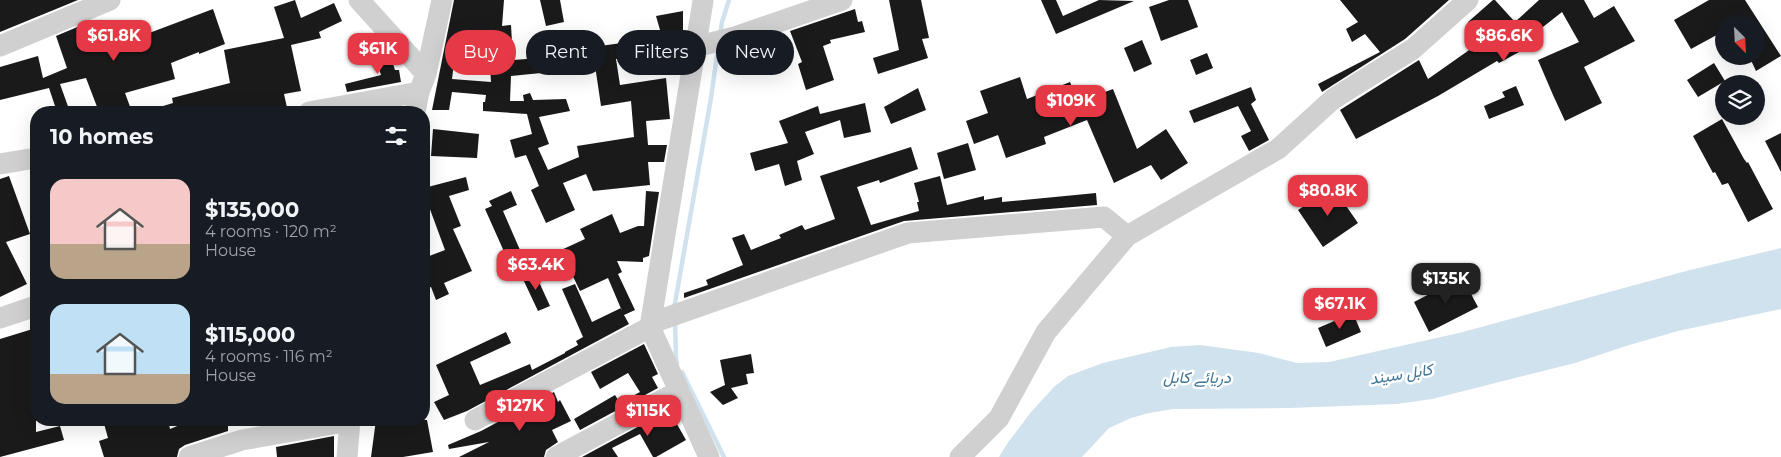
<!DOCTYPE html>
<meta charset="utf-8">
<style>
body{margin:0;font-family:Montserrat,Vazirmatn,sans-serif;background:#20242c;color:#f1f3f6;height:100vh;display:flex;flex-direction:column;font-size:19px;white-space:nowrap}
*{box-sizing:border-box;margin:0}
p{font-size:16px;color:#9ea1a6}
.icon{flex:none;width:28px;height:28px;fill:none;stroke:currentColor;stroke-width:2;stroke-linecap:round;stroke-linejoin:round}
.map{position:relative;flex:1;overflow:hidden}
.side{position:absolute;left:30px;top:106px;width:400px;height:320px;display:flex;flex-direction:column;background:#171b24;border-radius:20px;box-shadow:0 5px 20px #0002}
.side>*{flex:none}
.hud{position:absolute;left:445px;top:30px;width:475px;height:45px;display:flex;gap:10px}
.needle{width:32px;rotate:156deg}
.fabs{position:absolute;left:1715px;top:15px;display:grid;gap:10px}
.fabs a{display:grid;place-items:center;width:50px;height:50px;border-radius:50%;background:#171b24;box-shadow:0 5px 20px #0002;font-size:25px}
.price{position:absolute;translate:-50% -42px;padding:0 11px;border-radius:10px;background:#e63946;color:#fff;font-size:16px;line-height:32px;filter:drop-shadow(0 1px 2px #0008)}
.price::after{content:'';position:absolute;left:50%;top:30px;width:15px;height:11px;margin-left:-8px;background:inherit;clip-path:polygon(0 0,100% 0,50% 100%)}
.price.active{background:#222;color:#fff}
ul{padding:0;list-style:none}
li{display:flex;align-items:center;gap:15px;height:125px;padding:0 20px}
li span{display:grid;place-items:center;flex:none;width:140px;height:100px;border-radius:15px;color:#555}
li>.icon{margin-inline-start:auto}
span .icon{width:60px;height:60px;fill:#fffc;stroke-width:1}
li b{font-size:21px}
h2{display:flex;justify-content:space-between;align-items:center;height:60px;padding:0 20px;font-size:21px}
.tag{padding:0 18px;border-radius:22px;background:#171b24;box-shadow:0 5px 20px #0002;font-size:18px;line-height:45px}
.tag.active{background:#e63946;color:#fff}
.map>svg:first-child{display:block}
</style>
<div class="map">
<svg width="1781" height="457" viewBox="0 0 1781 457">
<rect width="100%" height="100%" fill="#fff"/>
<!-- water -->
<path fill="#cfe2ee" d="M1781,248V309L1678,331L1626,346L1575,363L1432,399L1397,404L1289,408L1173,409L1149,413L1131,418L1109,428L1082,457H999L1007,444L1031,412L1055,386L1068,376L1103,363L1171,347L1200,345L1259,353L1297,363L1329,362L1459,333L1690,270Z"/>
<g fill="none" stroke-linecap="round" stroke-linejoin="round">
<!-- stream -->
<path stroke="#cfe2ee" stroke-width="4.5" d="M720,35L722,22L729,0
M674,309L711,98L718,48
M675,321L676,360L677,363
M682,372L724,457"/>
</g>
<!-- building -->
<path fill="#1a1a1a" fill-rule="evenodd" d="M0,0H78L0,32Z
M295,0L301,18L334,3L342,21L319,32L321,38L291,45L301,91L284,94L288,112H150V110L173,103L172,98L230,83L224,50L284,38L274,7Z
M454,0H504L502,26L511,25L513,60L540,58L541,73L511,76L510,101H524L523,95L530,93L533,100L566,99L570,111L539,117L549,144L538,148L548,170L579,157L577,146L634,137L631,101L601,106L593,52L601,50L600,46L622,43L625,58L616,59L620,85L666,78L670,119L646,121L648,145H667L664,162H648L650,185L593,191L586,174L563,183L575,210L546,223L531,190L539,186L526,155L515,158L510,140L532,134L527,114L483,111V102H485L486,95L452,92L449,110H432ZM456,47L489,52L491,82L452,79Z
M540,0H560L564,22L546,26Z
M889,0H921L929,38L922,39L928,58L878,74L873,58L899,50Z
M1041,0H1056L1063,16L1099,0L1134,1L1056,34Z
M1169,0H1188L1198,27L1161,41L1149,7Z
M1340,0H1449L1405,39L1322,92L1318,84L1380,52L1365,34L1352,42L1346,29L1358,22Z
M1493,0H1495L1515,22L1539,0H1584L1594,18L1614,6L1635,41L1584,67L1602,103L1565,121L1553,95L1538,60L1579,42L1562,12L1529,38L1534,44L1499,63L1497,61L1438,96L1356,139L1340,110L1419,60L1428,79L1482,41L1468,22Z
M1709,0H1745L1781,56L1756,71L1749,56H1756V24H1724V31L1691,49L1674,20Z
M213,9L225,44L199,54V52L171,63L175,79L125,93L132,112H99L86,78L60,84L70,112H57L49,88L0,100V67L38,56L43,78L67,68L56,36L94,20L100,35L102,34L105,41L126,34L128,41Z
M855,9L858,22L862,21L865,32L830,40L831,43L823,46L834,80L806,90L798,64L802,62L790,31Z
M683,11V46L666,51L656,16Z
M1142,40L1152,64L1134,72L1124,48Z
M389,51L395,70H399L401,82L347,92L345,84L381,75L375,56Z
M1207,53L1213,68L1196,75L1190,60Z
M1714,63L1725,81L1698,97L1687,80Z
M1020,77L1027,99L1070,82L1078,102L1113,89L1137,149L1166,129L1188,163L1161,180L1151,165L1114,183L1087,120L1044,137L1046,144L1006,158L998,135L974,144L966,121L988,113L980,91Z
M1516,86L1524,105L1489,119L1484,106L1505,97L1502,92Z
M1251,87L1256,100L1251,104L1269,140L1249,151L1241,136L1251,131L1238,106L1194,123L1189,111Z
M918,88L926,110L891,124L884,107Z
M865,103L871,132L844,138L840,120L805,132L814,154L797,161L802,180L785,186L779,164L755,171L750,153L788,143L779,121L818,106L820,114Z
M1722,119L1744,159L1747,163L1748,162L1773,209L1748,222L1728,183L1722,185L1715,172L1713,173L1693,136Z
M433,129L479,134L477,158L431,156Z
M1781,133V172L1765,141Z
M968,143L976,170L944,179L937,153Z
M911,147L918,169L880,183L879,180L857,187L871,225L919,211L917,202H919L914,183L940,176L947,205L984,196V200L1002,197V202L1096,193L1097,205L904,221L684,298V293L708,285L706,280L743,265L732,238L744,234L751,250L781,238L779,235L802,225L805,230L835,219L820,176Z
M9,176L30,234L6,242L27,284L0,297V179Z
M466,177L469,190L449,196L461,226L453,229L472,271L444,283L449,294L436,300L431,287L428,288L424,277V258L445,250L424,193V188Z
M1333,187L1358,223L1323,247L1298,210Z
M511,191L517,205L503,211L520,250L506,256L485,209L492,206L489,201Z
M646,191L659,192L649,256L643,258V262L617,261L622,272L618,274L635,310L624,315L629,324L467,411L444,420L434,402L449,395L436,365L506,332L511,343L470,362L480,385L530,364L532,370L565,353V352L578,345L576,341L583,337L562,289L575,284L592,322L621,308L622,311L608,278L580,291L566,262L564,263L559,251L585,239L580,229L612,214L620,233L638,226H644Z
M534,271L550,306L538,311L522,277Z
M1462,277L1478,307L1429,332L1414,302Z
M1353,313L1361,332L1326,347L1318,328Z
M36,328V432L60,426L64,440L0,457V339Z
M644,344L658,374L652,377L658,388L580,430L574,419L615,395L620,403L640,392L628,373L600,389L591,372Z
M751,354L754,373L746,374L748,384L731,388L738,398L723,405L710,392L725,385L720,360Z
M554,392L558,402L560,400L571,421L552,430L558,442L546,450L544,457H459L489,442L449,449L448,445L481,431Z
M669,410L686,440L656,457H653L640,434L612,448L618,457H582Z
M103,420H168L170,429L192,420H224L225,423H228V431L185,445L179,449L177,457H104L99,441L108,438Z
M376,420H427L433,452L403,457H371Z
M334,436V457H277L276,447Z"/>
<g fill="none" stroke-linecap="round" stroke-linejoin="round">
<!-- minor -->
<path stroke="#d0d0d0" stroke-width="21" d="M359,0L426,74
M703,1L650,327L709,457
M0,46L110,0
M695,47L735,37L842,0
M309,112L419,92
M415,112L419,92L426,74L442,0
M0,164L36,158
M0,318L36,306
M475,420L650,327L660,320L908,233L1104,217L1127,236
M189,457L242,440L350,421
M347,457L350,420
M556,457L679,391
M960,457L999,418L1046,332L1127,236L1278,149L1333,99L1413,49L1468,0"/>
</g>
<g text-anchor="middle" dominant-baseline="central" stroke-width="5" stroke-linejoin="round" paint-order="stroke">
<!-- water labels -->
<g font-size="16" font-style="italic" fill="#3f7597" stroke="#fff">
<text transform="translate(1401 374) rotate(-9)">کابل سيند</text>
<text x="1197" y="377">دریائے کابل</text>
</g>
</g>
</svg>
<div class="fabs">
<a><svg class="needle" viewBox="-14 -14 28 28"><path d="M0-13l5 13h-10z" fill="#e53935"/><path d="M0 13l5-13h-10z" fill="#9ea1a6"/></svg></a>
<a><svg class="icon" aria-label="layers" viewBox="0 0 24 24"><path d="M12 4l9 5-9 5-9-5zM3 14l9 5 9-5"/></svg></a>
</div>
<b class="price" style="left:114px;top:62px">$61.8K</b>
<b class="price" style="left:1504px;top:62px">$86.6K</b>
<b class="price" style="left:378px;top:75px">$61K</b>
<b class="price" style="left:1071px;top:127px">$109K</b>
<b class="price" style="left:1328px;top:217px">$80.8K</b>
<b class="price" style="left:536px;top:291px">$63.4K</b>
<b class="price active" style="left:1446px;top:305px">$135K</b>
<b class="price" style="left:1340px;top:330px">$67.1K</b>
<b class="price" style="left:520px;top:432px">$127K</b>
<b class="price" style="left:648px;top:437px">$115K</b>
<div class="hud">
<a class="tag active">Buy</a>
<a class="tag">Rent</a>
<a class="tag">Filters</a>
<a class="tag">New</a>
</div>
<section class="side">
<h2>10 homes<svg class="icon" aria-label="filters" viewBox="0 0 24 24"><path d="M4 7h16M4 17h16"/><circle cx="9" cy="7" r="2"/><circle cx="15" cy="17" r="2"/></svg></h2>
<ul>
<li><span style="background:linear-gradient(#f6c9c9 65%,#b9a48a 0)"><svg class="icon" aria-label="home" viewBox="0 0 24 24"><path d="M3 11l9-7 9 7M6 9v11h12V9"/></svg></span><div><b>$135,000</b><p>4 rooms · 120 m²</p><p>House</p></div></li>
<li><span style="background:linear-gradient(#bfe0f5 70%,#b9a48a 0)"><svg class="icon" aria-label="home" viewBox="0 0 24 24"><path d="M3 11l9-7 9 7M6 9v11h12V9"/></svg></span><div><b>$115,000</b><p>4 rooms · 116 m²</p><p>House</p></div></li>
</ul>
</section>
</div>
